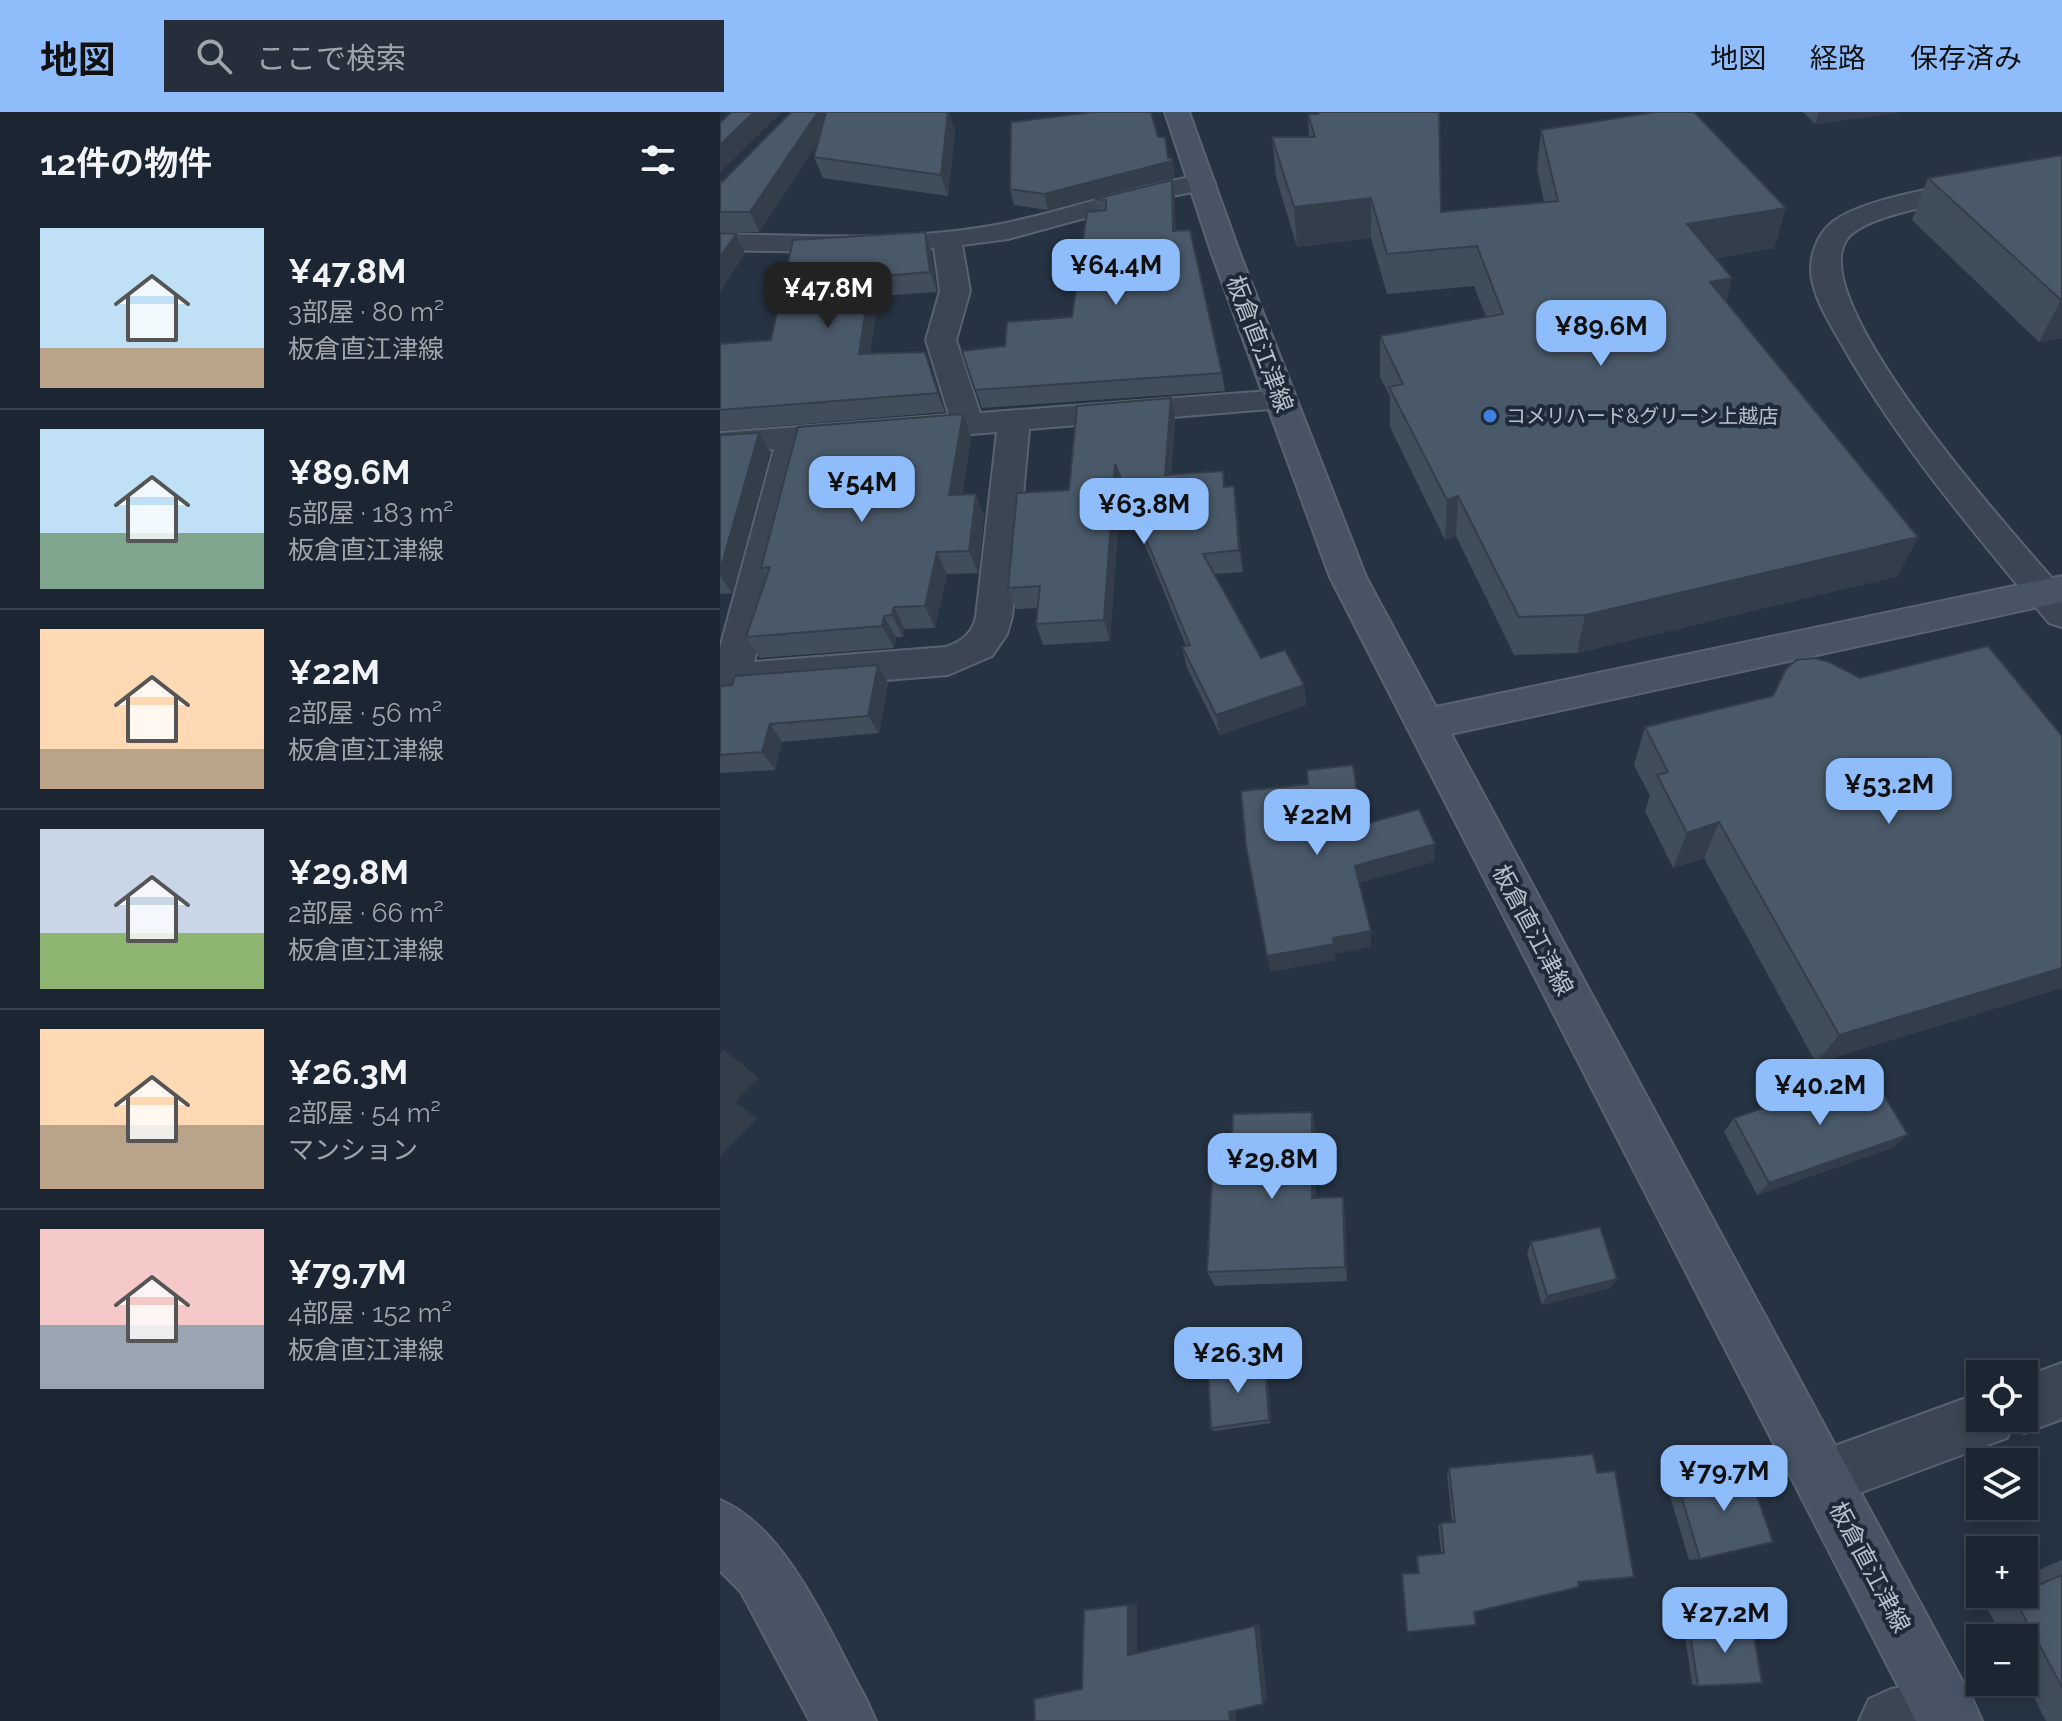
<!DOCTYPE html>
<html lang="ja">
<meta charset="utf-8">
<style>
body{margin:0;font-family:Raleway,"Noto Sans JP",sans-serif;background:#252e3a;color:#f1f3f6;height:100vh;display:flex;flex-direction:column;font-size:30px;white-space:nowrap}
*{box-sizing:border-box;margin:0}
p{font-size:26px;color:#a0a5ac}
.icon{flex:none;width:44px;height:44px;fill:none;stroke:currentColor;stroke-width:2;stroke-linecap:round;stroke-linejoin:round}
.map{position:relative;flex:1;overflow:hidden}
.drawer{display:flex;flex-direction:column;background:#1c2632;width:720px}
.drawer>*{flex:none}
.tools{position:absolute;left:1246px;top:1248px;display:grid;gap:16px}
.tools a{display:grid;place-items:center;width:72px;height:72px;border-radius:0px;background:#1c2632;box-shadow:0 4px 12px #0003,0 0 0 2px #3a434d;font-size:40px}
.price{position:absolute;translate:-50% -68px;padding:0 18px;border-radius:16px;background:#8fbcfb;color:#111;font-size:26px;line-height:52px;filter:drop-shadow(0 2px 4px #0008)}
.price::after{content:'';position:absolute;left:50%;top:48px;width:24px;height:18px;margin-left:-12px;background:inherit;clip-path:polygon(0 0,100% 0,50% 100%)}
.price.selected{background:#222;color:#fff}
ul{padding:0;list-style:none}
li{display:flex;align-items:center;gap:24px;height:200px;padding:0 40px}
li+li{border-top:2px solid #3a434d}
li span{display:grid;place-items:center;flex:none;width:224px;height:160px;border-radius:0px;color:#555}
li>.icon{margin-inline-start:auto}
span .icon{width:96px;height:96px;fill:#fffc;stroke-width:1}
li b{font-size:34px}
h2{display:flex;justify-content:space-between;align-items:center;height:96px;padding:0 40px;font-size:34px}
header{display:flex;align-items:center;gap:48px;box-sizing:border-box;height:112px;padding:0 40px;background:#8fbcfb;color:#111}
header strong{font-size:38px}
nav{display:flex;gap:44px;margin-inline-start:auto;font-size:28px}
.search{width:560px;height:72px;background:#252e3a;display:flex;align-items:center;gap:20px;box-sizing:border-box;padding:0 28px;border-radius:0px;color:#a0a5ac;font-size:30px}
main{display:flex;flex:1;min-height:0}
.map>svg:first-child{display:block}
</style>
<header>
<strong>地図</strong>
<div class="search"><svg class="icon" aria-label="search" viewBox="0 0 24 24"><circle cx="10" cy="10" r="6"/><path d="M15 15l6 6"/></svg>ここで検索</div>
<nav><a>地図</a><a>経路</a><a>保存済み</a></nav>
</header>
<main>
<section class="drawer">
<h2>12件の物件<svg class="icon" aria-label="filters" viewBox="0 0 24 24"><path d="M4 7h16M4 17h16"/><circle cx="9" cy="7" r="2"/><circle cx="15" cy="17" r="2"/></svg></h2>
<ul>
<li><span style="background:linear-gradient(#bfe0f5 75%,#b9a48a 0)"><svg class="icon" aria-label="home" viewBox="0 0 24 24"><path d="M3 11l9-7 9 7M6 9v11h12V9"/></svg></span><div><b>¥47.8M</b><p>3部屋 · 80 m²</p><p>板倉直江津線</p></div></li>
<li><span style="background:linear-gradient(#bfe0f5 65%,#7fa58c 0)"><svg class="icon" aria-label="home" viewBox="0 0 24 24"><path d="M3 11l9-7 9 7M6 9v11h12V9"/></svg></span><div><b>¥89.6M</b><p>5部屋 · 183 m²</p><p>板倉直江津線</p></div></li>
<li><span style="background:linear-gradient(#ffd9b3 75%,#b9a48a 0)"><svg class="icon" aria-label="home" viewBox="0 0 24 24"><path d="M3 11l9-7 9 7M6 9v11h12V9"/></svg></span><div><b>¥22M</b><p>2部屋 · 56 m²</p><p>板倉直江津線</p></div></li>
<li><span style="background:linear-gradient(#c9d6e8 65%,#8fb573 0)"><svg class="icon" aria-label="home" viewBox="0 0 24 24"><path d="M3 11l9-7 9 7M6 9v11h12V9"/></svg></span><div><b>¥29.8M</b><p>2部屋 · 66 m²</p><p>板倉直江津線</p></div></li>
<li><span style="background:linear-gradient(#ffd9b3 60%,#b9a48a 0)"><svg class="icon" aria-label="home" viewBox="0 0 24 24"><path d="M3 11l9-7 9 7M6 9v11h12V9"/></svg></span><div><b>¥26.3M</b><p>2部屋 · 54 m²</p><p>マンション</p></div></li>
<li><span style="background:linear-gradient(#f6c9c9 60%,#9aa5b1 0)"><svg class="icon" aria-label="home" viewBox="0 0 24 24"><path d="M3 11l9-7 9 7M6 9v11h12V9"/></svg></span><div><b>¥79.7M</b><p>4部屋 · 152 m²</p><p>板倉直江津線</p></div></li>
</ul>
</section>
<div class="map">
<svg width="1342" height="1609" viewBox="0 0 1342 1609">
<rect width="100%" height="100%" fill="#263343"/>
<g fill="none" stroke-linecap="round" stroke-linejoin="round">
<defs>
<path id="street" d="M1342,58V74C1299,80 1151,94 1127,127C1082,190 1299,427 1342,478V515L1329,511C1258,425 1185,340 1128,243C1116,221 1099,197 1093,172C1088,152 1093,131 1107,115C1141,79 1290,65 1342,58Z
M482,63L491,65L495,71L491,77L434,87L288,127L242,133L250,179L236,228L260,301L561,278L572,281L577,288L572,295L309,317L292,505L287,522L272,544L228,563L0,581V536L54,337L0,341V321L229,303L206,228L220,179L214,136L150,141L0,138V122C95,124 193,130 286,111C352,97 415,74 482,63ZM277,320L256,505C252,522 242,529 226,535L34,550L87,335Z
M1342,1251V1307L1304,1321L1291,1315L1287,1326L1102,1395L1082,1386L1073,1366L1082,1346L1260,1281V1306H1304V1265Z
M1226,1568L1248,1578L1258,1600L1254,1609H1139L1149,1587L1171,1577Z"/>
<path id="secondary" d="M445,0H469L520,142L646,465L716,595L1342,464V490L731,622L1252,1587L1262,1609H1196L610,465L492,142Z
M0,1388C68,1416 111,1524 146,1587L156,1609H90L21,1480L0,1459Z"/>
</defs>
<!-- street casing -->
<use href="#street" stroke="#596370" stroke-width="4"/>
<!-- secondary casing -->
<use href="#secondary" stroke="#596370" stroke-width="4"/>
<!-- street -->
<use href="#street" fill="#3b4553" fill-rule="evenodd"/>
<!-- secondary -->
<use href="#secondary" fill="#485466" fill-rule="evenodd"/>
</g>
<!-- wall -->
<path fill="#404d5a" d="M71,0L235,17L228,84L103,66L94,45L99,29L39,120H0V70H2Z
M1083,0H1180L1095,12Z
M588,2H598L721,100L824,90L817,57L821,18L1066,96L1054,136L996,146L1012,166L1006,189L1178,464L857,541L794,543L736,424L725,428L670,315V284L660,265V224L766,205L754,174L667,182L651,126L577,135L556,65L552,25H589Z
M438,25L448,46L455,65L328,98L294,93L290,77Z
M1342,43V226L1319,230L1192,108L1208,66Z
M452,68L455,86V119L502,261L505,279L262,296L242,239L285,234L352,205L378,98L375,87Z
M73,128L211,139L217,180L159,184L150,241L205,240L225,300L0,319V232L51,228Z
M243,302L251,325L242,382L264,404L258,461L227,462L215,516L185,517L183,525H176L174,536L40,546L26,525L47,465L41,456Z
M455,308L451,362L505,375L514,374L523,460L494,462L541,546L584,573L586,593L500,623L467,556L462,535L466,534L401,374L390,529L323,533L316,512L317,496L296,497L288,476L349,378Z
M0,323L50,340L12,481L0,482Z
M158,553L168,571L159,621L62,630L55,658L0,661V574Z
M925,615L1342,876L1096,951L984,746L953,756L925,699L930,684L914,653Z
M1014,1006L1172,1036L1037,1083L1004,1020Z
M596,1020V1086L625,1103L627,1169L495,1174L487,1160L511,1047Z
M811,1131L897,1167L890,1176L822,1193L807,1141Z
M547,1254L551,1311L494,1319L491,1316Z
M873,1342L698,1461L696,1445L697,1444L721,1441L718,1414L721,1411L732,1410L727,1362L729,1356Z
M957,1370L980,1447L969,1448L947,1374Z
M1342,1448V1609H1326L1304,1566V1526H1283L1260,1483L1263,1482H1304V1464Z
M417,1492V1540L539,1513L547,1587L515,1599L516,1609H315L314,1587L326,1583L362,1576Z
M1025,1512H1032L978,1574L972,1572L964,1516Z"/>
<!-- shaded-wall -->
<path fill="#343e4a" d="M34,0H62L0,61V33Z
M98,0H115L116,3L39,120L30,100Z
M228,0H229L235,17L228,84L221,63Z
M1099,0H1180L1095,12Z
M452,46L455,65L328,98L324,82L449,50Z
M452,68L455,86L456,137L453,119Z
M651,86V126L577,135L574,95Z
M1066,96L1054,136L958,152L967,112Z
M205,120L211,139L217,180L210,160Z
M16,122L25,142L0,180V145Z
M151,165L159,184L147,261L139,242Z
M1012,166L1002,206L990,170Z
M1342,187V226L1319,230L1341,188Z
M205,240L212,259L225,300L218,281Z
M451,286L455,308L450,384L445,363Z
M243,302L251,325L238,406L229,383Z
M39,321L50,340L12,481L0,464V459Z
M395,352L401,374L390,529L384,508Z
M514,374L517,396L523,460L519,438Z
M256,382L264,404L258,461L249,439Z
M738,384L736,424L725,428L727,388Z
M1198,425L1178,464L857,541L865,503Z
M217,440L227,462L215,516L205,494Z
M174,495L185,517L183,525L172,503Z
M164,504L176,525L174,536L162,514Z
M158,553L168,571L159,621L148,604Z
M584,573L586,593L500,623L496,603Z
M50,612L62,630L55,658L42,640Z
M999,710L984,746L953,756L967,721Z
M715,732L714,750L636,772L635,754Z
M651,819V835L615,842L616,848L550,860L547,844L613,826Z
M1342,856V876L1096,951L1119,923Z
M4,938L39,966L15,990L37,1006L0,1045V941Z
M592,1000L596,1020V1104L592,1086Z
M1188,1023L1172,1036L1037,1083L1049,1071Z
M623,1085L625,1103L627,1169L625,1155Z
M897,1167L890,1176L822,1193L827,1184Z
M545,1250L547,1254L551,1311L549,1308Z
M417,1492V1540L408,1543V1493Z
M539,1513L547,1587L543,1592L535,1514Z
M515,1596L516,1609H510L509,1600Z"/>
<!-- building -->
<path fill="#4a5969" stroke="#343e4a" stroke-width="2" d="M11,0H34L0,33V11Z
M71,0H98L30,100H0V70H2Z
M106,0H228L221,63L94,45Z
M373,0H431L438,25H445L448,46H452V49L324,82L290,77L291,10Z
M598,0H719L721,100L838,89L821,18L935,0H974L1066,96L967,112L1012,166L990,170L1198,425L865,503L799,505L738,384L727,388L669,275L683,272L660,224L783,202L757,134L667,142L651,86L574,95L552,25H595L588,2H598Z
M1342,43V187L1341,188L1208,66Z
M452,68L453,119L470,118L502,261L255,278L242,239L285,234L287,210L352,205L367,100L386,98V88L375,87Z
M205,120L210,160L151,165L139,242L205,240L218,281L0,298V232L51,228L73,128Z
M0,121L16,122L0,145Z
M451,286L445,363L503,359L504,375L514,374L519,438L483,442L541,546L565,538L584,573L496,603L462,535L470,533L395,352L384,508L316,512L320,474L288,476L297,381L349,378L357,294Z
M243,302L229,383L256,382L249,439L217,440L205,494L174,495L172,503L164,504L162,514L26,525L50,455L41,456L78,315Z
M39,321L0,459V323Z
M1268,534L1342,624V856L1119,923L999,710L967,721L937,663L948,660L925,615L1053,584L1066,557L1076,548L1094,546L1109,550L1140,566Z
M158,553L148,604L50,612L42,640L0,643V574L12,573L15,564Z
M633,653L642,713L699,697L715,732L635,754L651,819L613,826L614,832L547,844L526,734L521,679L588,672L587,658Z
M1150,960L1188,1023L1049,1071L1014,1006Z
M592,1000V1086L623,1085L625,1155L487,1160L493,1048L511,1047L513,1002Z
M880,1115L897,1167L827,1184L811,1130Z
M545,1250L549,1308L491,1316L488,1258Z
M873,1342L877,1361L895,1359L914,1465L858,1470L859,1475L754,1500L756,1513L687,1520L682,1462L699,1461L697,1444L724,1441L721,1411L735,1410L729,1356Z
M1027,1355L1053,1430L980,1447L957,1370Z
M1342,1463V1575L1293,1484L1297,1482H1304V1479Z
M408,1493V1543L535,1514L543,1592L509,1600L510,1609H315L314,1587L362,1577L364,1498Z
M1032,1512L1042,1571L978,1574L969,1516Z"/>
<!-- markers -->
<circle fill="#3f7fe0" stroke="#1f2a38" stroke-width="3" cx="770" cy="304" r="8"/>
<g text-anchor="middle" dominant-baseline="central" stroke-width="8" stroke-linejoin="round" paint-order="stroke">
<!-- far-poi labels -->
<g font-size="20" fill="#b8c0cc" stroke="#1f2a38" text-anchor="start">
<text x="786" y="304">コメリハード&amp;グリーン上越店</text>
</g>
<!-- street labels -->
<g font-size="24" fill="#b8c0cc" stroke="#1f2a38">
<text transform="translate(540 232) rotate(69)">板倉直江津線</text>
<text transform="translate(813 818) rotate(62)">板倉直江津線</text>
<text transform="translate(1150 1455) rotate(62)">板倉直江津線</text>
</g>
</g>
</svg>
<div class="tools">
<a><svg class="icon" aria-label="locate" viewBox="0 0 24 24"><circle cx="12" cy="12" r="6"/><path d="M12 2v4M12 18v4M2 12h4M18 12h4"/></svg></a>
<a><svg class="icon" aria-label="layers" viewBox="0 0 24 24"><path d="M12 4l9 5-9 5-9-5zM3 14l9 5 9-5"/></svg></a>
<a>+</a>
<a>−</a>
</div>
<b class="price" style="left:396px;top:195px">¥64.4M</b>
<b class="price selected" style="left:108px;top:218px">¥47.8M</b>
<b class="price" style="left:881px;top:256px">¥89.6M</b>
<b class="price" style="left:142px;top:412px">¥54M</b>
<b class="price" style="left:424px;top:434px">¥63.8M</b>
<b class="price" style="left:1169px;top:714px">¥53.2M</b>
<b class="price" style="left:597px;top:745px">¥22M</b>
<b class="price" style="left:1100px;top:1015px">¥40.2M</b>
<b class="price" style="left:552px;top:1089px">¥29.8M</b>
<b class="price" style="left:518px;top:1283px">¥26.3M</b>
<b class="price" style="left:1004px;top:1401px">¥79.7M</b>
<b class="price" style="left:1005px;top:1543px">¥27.2M</b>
</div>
</main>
